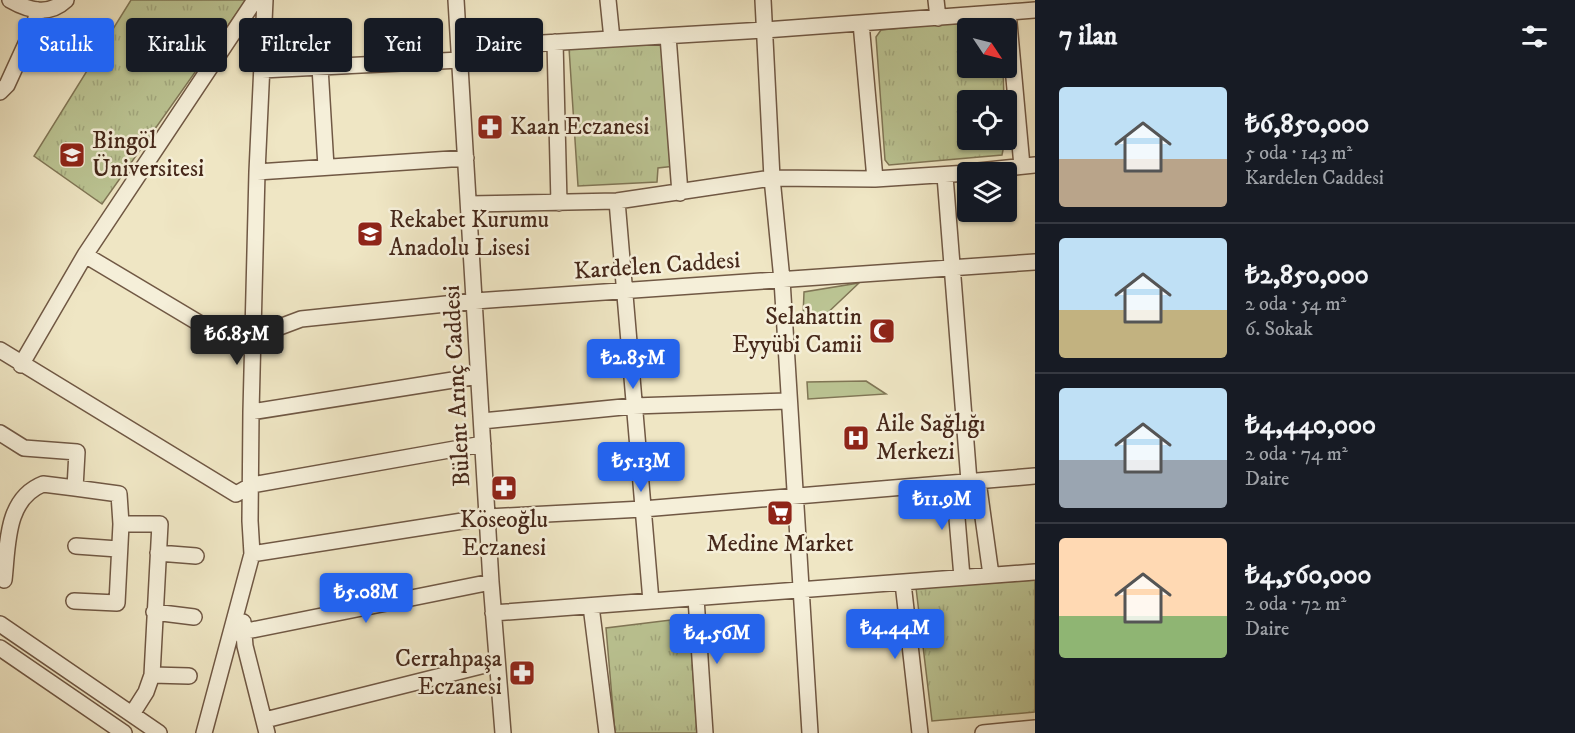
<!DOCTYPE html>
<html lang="tr">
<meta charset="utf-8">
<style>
body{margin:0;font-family:"IM FELL DW Pica",serif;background:#20242c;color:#f1f3f6;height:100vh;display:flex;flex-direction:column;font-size:22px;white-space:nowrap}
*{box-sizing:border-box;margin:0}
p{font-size:20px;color:#9ea1a6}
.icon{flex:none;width:33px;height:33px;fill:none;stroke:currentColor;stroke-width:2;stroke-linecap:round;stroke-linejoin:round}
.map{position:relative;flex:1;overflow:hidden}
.panel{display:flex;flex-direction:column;background:#171b24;width:540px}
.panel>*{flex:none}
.guide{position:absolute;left:18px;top:18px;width:570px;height:54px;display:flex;gap:12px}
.needle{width:39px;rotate:125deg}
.controls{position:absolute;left:957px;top:18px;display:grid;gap:12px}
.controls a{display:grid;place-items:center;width:60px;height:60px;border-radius:6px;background:#171b24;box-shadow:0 2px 4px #0004;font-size:30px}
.price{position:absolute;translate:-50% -51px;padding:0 14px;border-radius:6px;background:#2563eb;color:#fff;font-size:20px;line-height:39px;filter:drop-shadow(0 2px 3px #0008)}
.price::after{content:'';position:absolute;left:50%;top:36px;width:18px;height:14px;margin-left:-9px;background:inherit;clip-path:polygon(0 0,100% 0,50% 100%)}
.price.selected{background:#222;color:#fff}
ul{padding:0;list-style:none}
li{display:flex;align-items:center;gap:18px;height:150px;padding:0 24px}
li+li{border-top:2px solid #363941}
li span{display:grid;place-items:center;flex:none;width:168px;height:120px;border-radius:6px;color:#555}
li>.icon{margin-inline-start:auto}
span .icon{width:72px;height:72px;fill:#fffc;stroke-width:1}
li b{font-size:26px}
h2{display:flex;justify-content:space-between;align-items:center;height:72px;padding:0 24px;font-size:26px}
.tag{padding:0 21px;border-radius:6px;background:#171b24;box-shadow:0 2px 4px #0004;font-size:21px;line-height:54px}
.tag.selected{background:#2563eb;color:#fff}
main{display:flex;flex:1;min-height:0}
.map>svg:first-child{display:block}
</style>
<main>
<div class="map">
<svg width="1035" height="733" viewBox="0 0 1035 733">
<defs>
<pattern id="park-tufts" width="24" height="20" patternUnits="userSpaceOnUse" patternTransform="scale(1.5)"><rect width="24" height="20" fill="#bbc493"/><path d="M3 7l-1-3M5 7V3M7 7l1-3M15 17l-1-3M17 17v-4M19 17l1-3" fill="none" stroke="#a2a87e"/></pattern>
</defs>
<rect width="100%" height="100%" fill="#efe6c4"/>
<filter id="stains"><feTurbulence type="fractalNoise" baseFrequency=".00333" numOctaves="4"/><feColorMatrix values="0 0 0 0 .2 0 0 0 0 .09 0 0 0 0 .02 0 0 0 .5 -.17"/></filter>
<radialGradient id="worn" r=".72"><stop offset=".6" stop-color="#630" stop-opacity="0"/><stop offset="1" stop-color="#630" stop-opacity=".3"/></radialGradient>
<!-- green -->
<path fill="#bbc493" stroke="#807656" stroke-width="1.5" d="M859,283L820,320L814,314L803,317L804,292Z
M866,381L886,394L808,399L807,382Z"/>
<!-- park -->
<path fill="url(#park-tufts)" stroke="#807656" stroke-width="1.5" d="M131,0H246L102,204L34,156Z
M992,19L1000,28H968V68H1003L1004,100H968V140H1005L1002,155L889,165L885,160L876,37L881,30Z
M660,42L665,45L675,166L658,168L657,182L578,186L569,48Z
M1035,580V712L932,721L916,588Z
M679,619L690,628L697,733H615L606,628Z"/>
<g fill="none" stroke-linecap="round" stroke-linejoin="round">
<defs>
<path id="minor" d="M10,0C29,11 49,16 66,0
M456,0L491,582L503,733
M608,0L612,39
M763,0L772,178L782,280L810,733
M936,0L938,18
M1008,12L1022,166
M861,23L875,179
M668,36L680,193
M555,42L559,203
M459,48L765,30L1035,10
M320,67L326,167
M262,70L460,60
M0,92L7,85L34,26L38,10
M257,172L466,158
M969,172L1035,165
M945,176L969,481
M617,201L651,601
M469,204L617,201L772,178L875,179L968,173
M85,255L224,338L239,345L255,347L277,328L301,319L475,301L1035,262
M0,350L236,494L252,485L483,444
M21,365L85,255L255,0
M251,412L478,376
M482,421L633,406L788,401
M0,433L24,448L77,452L75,488L119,494L121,524H160L152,675L146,692L132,714
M978,481L991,575
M954,483L962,577
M76,546L118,549
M158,553L196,556
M252,554L488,517L643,509L1035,476
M4,580C8,546 5,499 43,484L75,488
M903,583L920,733
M696,598L705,733
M74,601L117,603L121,524
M591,606L607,733
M154,612L194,617
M493,613L1035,572
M243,622L245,646L267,733
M0,624L159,733
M232,634L491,582
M0,648L124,733
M152,675L189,676
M265,720L497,662
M204,733L252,554L250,521L251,412L257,172L265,0
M983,733L1035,728"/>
</defs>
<!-- minor casing -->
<use href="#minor" stroke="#705844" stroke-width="18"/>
<!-- minor -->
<use href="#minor" stroke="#f5efd9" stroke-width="15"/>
</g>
<!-- icons -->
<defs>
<symbol id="pharmacy-square" viewBox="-11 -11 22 22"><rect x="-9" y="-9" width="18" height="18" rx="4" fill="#8f2418" stroke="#f5efd9"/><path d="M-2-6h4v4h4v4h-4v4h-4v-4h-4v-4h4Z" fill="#fff"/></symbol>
<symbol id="university-square" viewBox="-11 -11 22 22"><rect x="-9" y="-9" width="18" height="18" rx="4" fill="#8f2418" stroke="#f5efd9"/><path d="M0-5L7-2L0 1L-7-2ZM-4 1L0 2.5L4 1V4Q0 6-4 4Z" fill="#fff"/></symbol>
<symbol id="school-square" viewBox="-11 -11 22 22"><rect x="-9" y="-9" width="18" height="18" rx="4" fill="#8f2418" stroke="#f5efd9"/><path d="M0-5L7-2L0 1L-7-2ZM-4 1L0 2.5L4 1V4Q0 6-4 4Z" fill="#fff"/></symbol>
<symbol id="mosque-square" viewBox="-11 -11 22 22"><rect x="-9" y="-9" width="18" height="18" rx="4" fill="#8f2418" stroke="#f5efd9"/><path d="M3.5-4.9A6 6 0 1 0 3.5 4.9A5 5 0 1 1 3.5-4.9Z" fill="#fff"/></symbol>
<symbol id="hospital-square" viewBox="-11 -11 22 22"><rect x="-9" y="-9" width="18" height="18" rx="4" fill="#8f2418" stroke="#f5efd9"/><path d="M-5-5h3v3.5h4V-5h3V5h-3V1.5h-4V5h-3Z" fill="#fff"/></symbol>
<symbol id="supermarket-square" viewBox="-11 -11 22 22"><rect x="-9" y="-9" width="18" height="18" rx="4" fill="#8f2418" stroke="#f5efd9"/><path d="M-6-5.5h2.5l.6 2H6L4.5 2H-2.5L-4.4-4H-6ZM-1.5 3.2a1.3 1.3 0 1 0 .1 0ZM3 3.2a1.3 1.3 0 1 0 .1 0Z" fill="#fff"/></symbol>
</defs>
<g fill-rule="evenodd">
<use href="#pharmacy-square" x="475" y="112" width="30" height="30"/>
<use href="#university-square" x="57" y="140" width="30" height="30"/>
<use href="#school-square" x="355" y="219" width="30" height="30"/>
<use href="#mosque-square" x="867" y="316" width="30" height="30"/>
<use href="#hospital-square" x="841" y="423" width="30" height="30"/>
<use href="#pharmacy-square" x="489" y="473" width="30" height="30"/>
<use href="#supermarket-square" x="765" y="498" width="30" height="30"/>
<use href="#pharmacy-square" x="507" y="658" width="30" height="30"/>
</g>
<g text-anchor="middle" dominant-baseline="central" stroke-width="5" stroke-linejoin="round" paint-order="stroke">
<!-- poi labels -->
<g font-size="24" fill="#46281a" stroke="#f5efd9" text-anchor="start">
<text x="510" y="127">Kaan Eczanesi</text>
<text x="92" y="141">Bingöl<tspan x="92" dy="28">Üniversitesi</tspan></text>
<text x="389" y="220">Rekabet Kurumu<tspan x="389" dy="28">Anadolu Lisesi</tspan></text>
<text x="862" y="317" text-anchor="end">Selahattin<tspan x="862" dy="28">Eyyübi Camii</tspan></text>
<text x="876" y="424">Aile Sağlığı<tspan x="876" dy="28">Merkezi</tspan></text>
<text x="504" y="520" text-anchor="middle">Köseoğlu<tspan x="504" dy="28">Eczanesi</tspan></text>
<text x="780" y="544" text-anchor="middle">Medine Market</text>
<text x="502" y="659" text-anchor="end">Cerrahpaşa<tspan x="502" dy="28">Eczanesi</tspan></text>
</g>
<!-- street labels -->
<g font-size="24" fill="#46281a" stroke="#f5efd9">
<text transform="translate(657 266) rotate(-4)">Kardelen Caddesi</text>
<text transform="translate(457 386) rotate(-93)">Bülent Arınç Caddesi</text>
</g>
</g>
<rect width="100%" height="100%" filter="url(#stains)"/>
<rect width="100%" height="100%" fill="url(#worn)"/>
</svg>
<div class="controls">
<a><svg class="needle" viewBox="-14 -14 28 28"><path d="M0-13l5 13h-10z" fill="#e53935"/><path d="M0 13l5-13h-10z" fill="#9ea1a6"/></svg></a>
<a><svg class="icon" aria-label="locate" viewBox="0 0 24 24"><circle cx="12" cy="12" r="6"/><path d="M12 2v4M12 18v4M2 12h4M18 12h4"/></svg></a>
<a><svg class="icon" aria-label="layers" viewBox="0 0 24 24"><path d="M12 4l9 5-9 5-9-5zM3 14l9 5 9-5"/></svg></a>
</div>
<b class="price selected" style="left:237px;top:366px">₺6.85M</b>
<b class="price" style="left:633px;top:390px">₺2.85M</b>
<b class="price" style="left:641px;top:493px">₺5.13M</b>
<b class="price" style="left:942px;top:531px">₺11.9M</b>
<b class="price" style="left:366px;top:624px">₺5.08M</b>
<b class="price" style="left:895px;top:660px">₺4.44M</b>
<b class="price" style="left:717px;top:665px">₺4.56M</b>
<div class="guide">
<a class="tag selected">Satılık</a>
<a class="tag">Kiralık</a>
<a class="tag">Filtreler</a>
<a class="tag">Yeni</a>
<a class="tag">Daire</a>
</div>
</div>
<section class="panel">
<h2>7 ilan<svg class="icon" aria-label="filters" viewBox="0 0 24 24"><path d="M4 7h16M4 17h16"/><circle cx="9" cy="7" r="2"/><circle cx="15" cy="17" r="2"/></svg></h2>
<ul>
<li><span style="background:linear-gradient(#bfe0f5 60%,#b9a48a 0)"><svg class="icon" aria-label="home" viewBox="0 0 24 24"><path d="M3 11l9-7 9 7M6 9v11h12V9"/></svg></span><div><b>₺6,850,000</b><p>5 oda · 143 m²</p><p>Kardelen Caddesi</p></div></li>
<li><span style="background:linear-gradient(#bfe0f5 60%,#c2b280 0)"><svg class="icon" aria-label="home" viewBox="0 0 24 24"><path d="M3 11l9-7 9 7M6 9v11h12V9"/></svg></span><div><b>₺2,850,000</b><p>2 oda · 54 m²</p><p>6. Sokak</p></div></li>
<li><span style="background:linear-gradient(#bfe0f5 60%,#9aa5b1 0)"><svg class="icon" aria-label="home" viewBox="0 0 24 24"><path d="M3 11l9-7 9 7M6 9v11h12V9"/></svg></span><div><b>₺4,440,000</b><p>2 oda · 74 m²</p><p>Daire</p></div></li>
<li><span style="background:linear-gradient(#ffd9b3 65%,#8fb573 0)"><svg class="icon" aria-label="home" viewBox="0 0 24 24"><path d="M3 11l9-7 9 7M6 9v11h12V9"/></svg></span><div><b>₺4,560,000</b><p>2 oda · 72 m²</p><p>Daire</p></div></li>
</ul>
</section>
</main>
